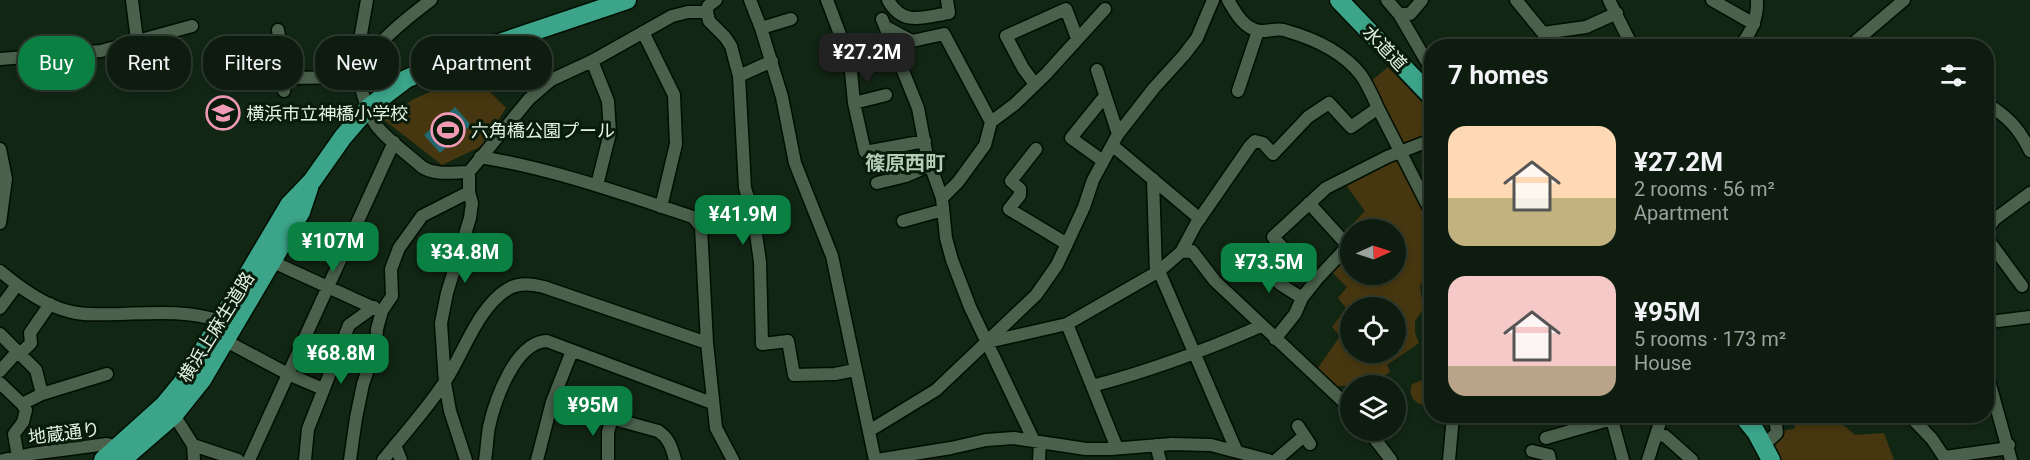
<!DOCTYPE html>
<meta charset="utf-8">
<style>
body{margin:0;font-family:Roboto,"Noto Sans JP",sans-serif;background:#1c291d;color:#f1f3f6;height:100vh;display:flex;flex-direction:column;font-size:22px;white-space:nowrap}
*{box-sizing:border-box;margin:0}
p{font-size:20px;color:#9ba19e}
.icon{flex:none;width:33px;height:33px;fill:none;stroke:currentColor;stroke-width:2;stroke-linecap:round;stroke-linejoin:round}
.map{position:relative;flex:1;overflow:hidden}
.panel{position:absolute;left:1424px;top:39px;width:570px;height:384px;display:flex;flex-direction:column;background:#0e1c0f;border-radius:24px;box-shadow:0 3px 9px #0003,0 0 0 2px #2e3a2f}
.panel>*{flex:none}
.hud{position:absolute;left:18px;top:36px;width:570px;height:54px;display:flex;gap:12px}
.needle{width:39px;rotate:87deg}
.controls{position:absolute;left:1340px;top:219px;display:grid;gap:12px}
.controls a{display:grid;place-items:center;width:66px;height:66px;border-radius:50%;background:#0e1c0f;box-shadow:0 3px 9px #0003,0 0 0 2px #2e3a2f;font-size:30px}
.price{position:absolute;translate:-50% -51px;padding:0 14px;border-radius:12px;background:#0b8043;color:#fff;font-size:20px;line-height:39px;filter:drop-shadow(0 2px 3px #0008)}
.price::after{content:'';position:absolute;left:50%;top:36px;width:18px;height:14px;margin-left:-9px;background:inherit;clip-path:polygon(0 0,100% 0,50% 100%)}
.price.on{background:#222;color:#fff}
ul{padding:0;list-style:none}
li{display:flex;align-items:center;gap:18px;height:150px;padding:0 24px}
li span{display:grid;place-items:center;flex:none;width:168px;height:120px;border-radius:18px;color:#555}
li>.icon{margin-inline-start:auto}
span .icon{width:72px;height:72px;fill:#fffc;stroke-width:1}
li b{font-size:26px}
h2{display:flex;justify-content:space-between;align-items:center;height:72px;padding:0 24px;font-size:26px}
.pill{padding:0 21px;border-radius:24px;background:#0e1c0f;box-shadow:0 3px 9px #0003,0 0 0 2px #2e3a2f;font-size:21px;line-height:54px}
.pill.on{background:#0b8043;color:#fff}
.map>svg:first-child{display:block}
</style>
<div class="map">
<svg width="2030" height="460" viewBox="0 0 2030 460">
<rect width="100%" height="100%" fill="#122614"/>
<!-- green -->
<path fill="#463710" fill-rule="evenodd" d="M1388,67L1431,112V136L1402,146L1369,83Z
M472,74L506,108L482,146L442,165L383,119L414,99Z
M1399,157C1416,192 1431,213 1431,254L1424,257L1427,278L1420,285L1423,310L1415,321V333L1419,343L1387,365L1390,372L1371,385L1337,386L1318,368L1340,336L1332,327L1346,308L1338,298L1347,287L1332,272L1350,252V274H1395V230H1350V237L1346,231L1365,211L1345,184ZM1350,308H1395V352H1350Z
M1431,377V398L1423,405C1413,402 1408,395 1412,384Z
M1816,416H1839L1841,423L1855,435L1884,433L1894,460H1780L1771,443L1781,431L1794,429L1796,420L1816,419Z"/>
<!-- water -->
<path fill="#23686f" d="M455,107L471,125L440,153L424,135Z"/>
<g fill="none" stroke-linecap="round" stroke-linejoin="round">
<defs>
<path id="street" d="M132,0L137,40
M431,0C411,15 362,52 360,78C359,87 369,114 374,122C382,136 409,155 422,167C437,176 452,172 469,172
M750,0L761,28L782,97L795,163L832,256L875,460
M827,0L850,61L854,103L865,152L925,141
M888,0C903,27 924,17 949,13L947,0
M1228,0C1235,12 1244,29 1260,31C1269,32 1277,27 1287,31C1315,39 1343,52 1361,75C1368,85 1373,97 1378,108
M1387,0L1399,14H1410L1422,0
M1516,0L1543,33L1586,27L1617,13
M1609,0L1632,46
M1712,0L1754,24
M707,12L709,21L725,37L731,46L739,76L745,188L753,213L760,262L762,344L788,341L794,375L835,374L855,370
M1399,14L1431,69
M882,19L918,108L927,156L942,198L946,238L952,260L970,307L1034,441
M886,27L912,41L944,34L991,122
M761,28L791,19
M278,30L286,78L284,91
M643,32L674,95L676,144L661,207
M1740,46C1751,33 1758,18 1757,0
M1850,46L1904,0
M0,59L101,51L192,26
M592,61L608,101L610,133L597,185
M1097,70L1118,134
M739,76L772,61
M286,78L360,77L358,51L367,0
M1034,83L1023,68L1006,36L1066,9L1077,38
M1238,91L1258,31
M854,103L886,95
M1986,103C2008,117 2019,128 2030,151
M1112,145L1200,219
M0,149L6,179L0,223
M1036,149L1011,181L1020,189V195L1009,209L1067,244
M480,157C554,169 623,194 693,217L701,227L707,343L716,428L733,460
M1103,161L1071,138L1105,96
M1153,179L1156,273
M877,183L906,176L931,165
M942,198L958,182L985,145L991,122L1015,104L1046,74L1105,9
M903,221L943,210
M1986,231L1995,219L2030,193
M1986,237L2022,286
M1181,252L1196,224L1250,146L1255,141L1263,143L1273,154L1308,117L1329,103L1351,127L1378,108L1431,212
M1259,260L1280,284L1302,298
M271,261L378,310
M0,271C19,287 44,305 68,311C84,316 102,314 119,314C152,313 188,310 220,321
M1159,271L1237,452
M1317,279L1300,266L1273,237L1326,188L1387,157L1431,140
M0,308L17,285
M1998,321L2030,317
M1067,324L1117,448
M0,334L36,370L42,394
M1275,339L1295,314L1302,298L1317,279L1348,246L1309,203
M226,341L288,374L323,389
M988,342L1067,324L1159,271L1181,252L1192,251L1215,281L1350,408
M20,354L31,343L30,333L50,304
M1986,370L2011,460
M0,371L17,352
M0,383L22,404L26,410L23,422L14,434L18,457
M1092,386C1150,371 1206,350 1261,326
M552,402L572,351
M22,404L42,394L107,374
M174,415L193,445L194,460
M1611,416L1623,460
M1910,416L1932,439L1946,460
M1298,426L1310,444
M1368,430L1391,460
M869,431L936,390L1036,295L1057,265L1084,207L1093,180L1118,134L1154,88L1184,55L1197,38L1213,0
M1657,435L1665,436L1692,460
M1546,438L1612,419
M193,445L238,460
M395,445L401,460
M1156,445L1160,460
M1764,445L1777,433L1775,416
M1532,451L1549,455L1550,460
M1945,457L2002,449L2009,445
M3,460L31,454L107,444L114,446L119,453
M249,460L394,142
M305,460L308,429L349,325L374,307
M350,460L356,418L363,384L376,346L377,329L382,311L392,296L391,269L399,248L422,216L469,192
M383,460C404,434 428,408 446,380C464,352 478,307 508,289C519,282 532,284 544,287L707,343
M466,460L450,411L445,383L441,323L447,293L470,218L472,203L469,192V172L529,99L551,80L592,61L672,16L688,12H707L708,6L716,0
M485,460C487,449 487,438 489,427C495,400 515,342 547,341L712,403
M537,460L552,402L658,431C669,438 672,448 675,460
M608,460V432L612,418
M877,460L951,448L986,440L1014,438L1086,449H1111L1172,444L1211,445L1268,460
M1039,460L1040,442
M1276,460L1304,436
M1449,460L1453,416
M1648,460L1662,416"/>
<path id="primary" d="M1339,0L1431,96
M1743,416L1756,432L1771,460
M103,460L164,405L187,377L289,205L312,181L343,137L368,108L406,79L452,59L627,0
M122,460L174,415L202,380L301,212L309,188"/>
</defs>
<!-- street casing -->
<use href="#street" stroke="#000e02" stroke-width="15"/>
<!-- primary casing -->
<use href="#primary" stroke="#000e02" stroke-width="21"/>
<!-- street -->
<use href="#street" stroke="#4b614c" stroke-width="12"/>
<!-- primary -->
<use href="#primary" stroke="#3ba489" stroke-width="18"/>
</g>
<!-- icons -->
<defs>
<symbol id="school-ring" viewBox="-11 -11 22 22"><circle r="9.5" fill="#091c0b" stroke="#f09ab6" stroke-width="1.5"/><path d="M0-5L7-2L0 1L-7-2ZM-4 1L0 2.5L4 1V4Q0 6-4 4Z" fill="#f09ab6"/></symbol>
<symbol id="stadium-ring" viewBox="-11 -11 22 22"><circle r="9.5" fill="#091c0b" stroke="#f09ab6" stroke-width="1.5"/><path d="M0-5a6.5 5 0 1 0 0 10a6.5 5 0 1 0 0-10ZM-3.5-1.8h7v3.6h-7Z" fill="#f09ab6"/></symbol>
</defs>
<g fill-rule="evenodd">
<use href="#school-ring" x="204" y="94" width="38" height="38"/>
<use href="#stadium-ring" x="429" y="111" width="38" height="38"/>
</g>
<g text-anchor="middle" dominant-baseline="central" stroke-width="6" stroke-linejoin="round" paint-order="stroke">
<!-- street labels -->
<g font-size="18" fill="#e4f1e4" stroke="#091c0b">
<text transform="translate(1385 48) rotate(46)">水道道</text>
<text transform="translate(216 327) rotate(-58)">横浜上麻生道路</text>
<text transform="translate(64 433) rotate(-7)">地蔵通り</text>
</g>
<!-- poi labels -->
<g font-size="18" fill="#e4f1e4" stroke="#091c0b" text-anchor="start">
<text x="246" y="113">横浜市立神橋小学校</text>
<text x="471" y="130">六角橋公園プール</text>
</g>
<!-- neighbourhood labels -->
<g font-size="20" font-weight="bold" fill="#b4cdb5" stroke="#091c0b">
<text x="905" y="163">篠原西町</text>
</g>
</g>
</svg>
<div class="controls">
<a><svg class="needle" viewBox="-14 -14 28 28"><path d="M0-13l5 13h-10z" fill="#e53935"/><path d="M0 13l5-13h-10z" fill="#9ba19e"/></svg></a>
<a><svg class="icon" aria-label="locate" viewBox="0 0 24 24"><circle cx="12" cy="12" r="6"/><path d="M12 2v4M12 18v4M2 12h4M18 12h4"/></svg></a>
<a><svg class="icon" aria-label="layers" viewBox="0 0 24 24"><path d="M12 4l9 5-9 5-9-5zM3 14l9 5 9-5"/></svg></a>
</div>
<b class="price on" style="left:867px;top:84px">¥27.2M</b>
<b class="price" style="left:743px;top:246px">¥41.9M</b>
<b class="price" style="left:333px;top:273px">¥107M</b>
<b class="price" style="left:465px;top:284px">¥34.8M</b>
<b class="price" style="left:1269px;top:294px">¥73.5M</b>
<b class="price" style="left:341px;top:385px">¥68.8M</b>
<b class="price" style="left:593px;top:437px">¥95M</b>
<div class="hud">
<a class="pill on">Buy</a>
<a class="pill">Rent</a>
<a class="pill">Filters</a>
<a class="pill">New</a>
<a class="pill">Apartment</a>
</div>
<section class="panel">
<h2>7 homes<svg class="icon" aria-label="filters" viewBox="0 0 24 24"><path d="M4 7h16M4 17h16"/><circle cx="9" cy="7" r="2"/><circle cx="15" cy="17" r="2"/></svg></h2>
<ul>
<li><span style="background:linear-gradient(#ffd9b3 60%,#c2b280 0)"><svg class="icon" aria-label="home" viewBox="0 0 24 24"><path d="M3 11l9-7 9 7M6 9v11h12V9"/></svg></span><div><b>¥27.2M</b><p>2 rooms · 56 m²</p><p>Apartment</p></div></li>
<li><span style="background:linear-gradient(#f6c9c9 75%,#b9a48a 0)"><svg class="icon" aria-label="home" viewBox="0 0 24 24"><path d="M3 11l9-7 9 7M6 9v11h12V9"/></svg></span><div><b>¥95M</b><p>5 rooms · 173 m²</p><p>House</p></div></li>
</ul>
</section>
</div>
